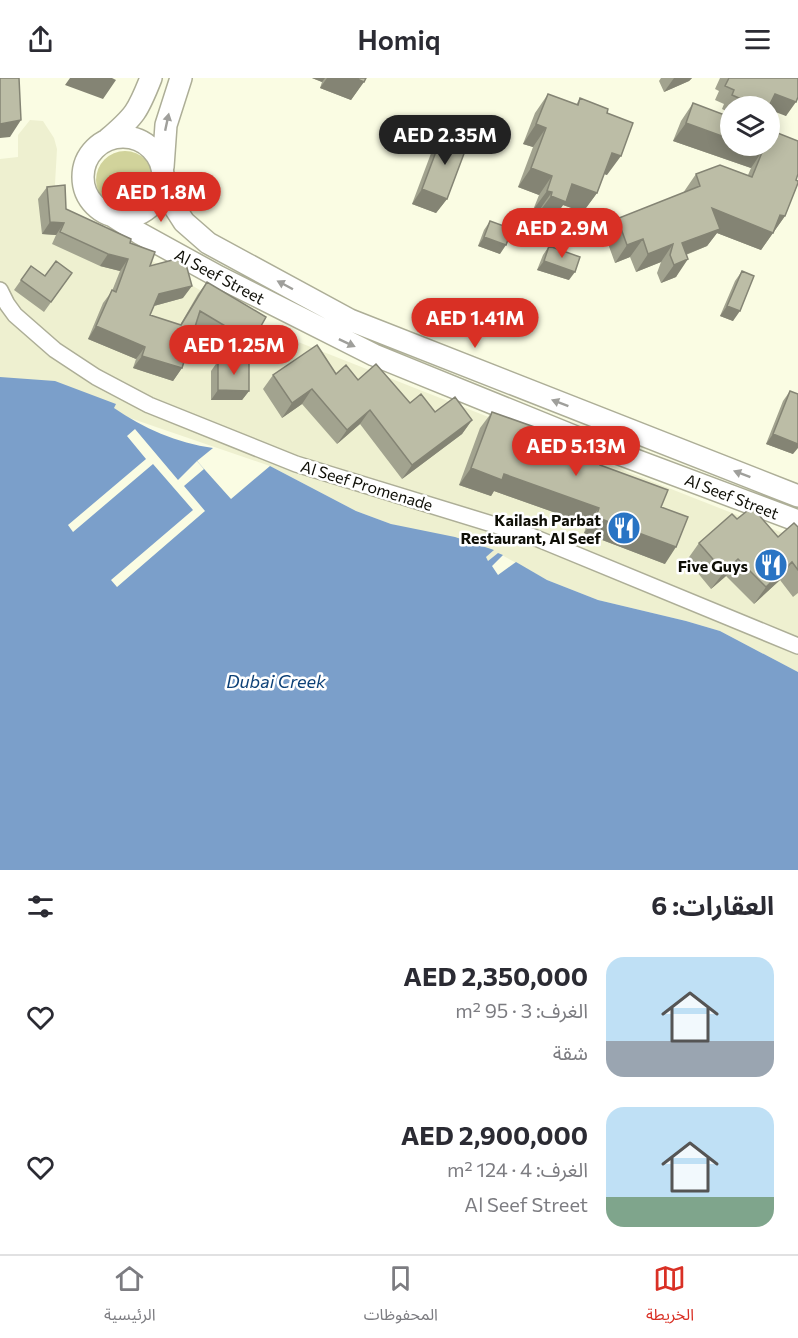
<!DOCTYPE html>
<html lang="ar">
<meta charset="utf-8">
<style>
body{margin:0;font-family:Commissioner,"Noto Sans Arabic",sans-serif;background:#f2f2f3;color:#2b2b33;direction:rtl;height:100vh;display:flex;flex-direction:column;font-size:22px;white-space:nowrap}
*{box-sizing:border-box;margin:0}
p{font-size:20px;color:#7c7c81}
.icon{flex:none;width:33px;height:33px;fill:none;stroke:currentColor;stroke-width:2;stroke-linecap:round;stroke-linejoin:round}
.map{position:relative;height:792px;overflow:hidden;direction:ltr}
.side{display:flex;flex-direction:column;background:#fff;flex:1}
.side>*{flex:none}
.fabs{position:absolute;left:720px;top:18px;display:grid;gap:12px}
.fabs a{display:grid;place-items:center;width:60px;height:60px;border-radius:50%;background:#fff;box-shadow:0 3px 15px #0003;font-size:30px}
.price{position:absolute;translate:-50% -51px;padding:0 14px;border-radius:21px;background:#d93025;color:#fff;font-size:20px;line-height:39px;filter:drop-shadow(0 2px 3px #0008)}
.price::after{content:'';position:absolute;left:50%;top:36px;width:18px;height:14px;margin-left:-9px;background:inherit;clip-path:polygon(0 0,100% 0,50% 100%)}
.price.selected{background:#222;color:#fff}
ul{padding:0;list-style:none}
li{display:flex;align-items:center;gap:18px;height:150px;padding:0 24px}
li span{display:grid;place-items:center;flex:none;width:168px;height:120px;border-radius:18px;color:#555}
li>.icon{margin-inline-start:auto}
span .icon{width:72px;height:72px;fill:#fffc;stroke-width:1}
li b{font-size:26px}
h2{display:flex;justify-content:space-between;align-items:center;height:72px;padding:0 24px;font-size:26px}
header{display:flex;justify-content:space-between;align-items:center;height:78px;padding:0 24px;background:#fff;font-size:27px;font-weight:600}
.dock{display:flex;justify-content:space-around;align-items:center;height:84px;border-top:2px solid #e1e1e2;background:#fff;font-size:16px;color:#7c7c81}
.dock a{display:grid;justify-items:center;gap:3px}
.dock .selected{color:#d93025}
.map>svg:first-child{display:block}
</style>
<header><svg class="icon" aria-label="menu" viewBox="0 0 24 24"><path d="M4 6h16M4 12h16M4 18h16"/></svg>Homiq<svg class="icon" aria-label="share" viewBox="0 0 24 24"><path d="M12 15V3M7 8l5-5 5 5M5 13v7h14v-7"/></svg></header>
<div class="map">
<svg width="798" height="792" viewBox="0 0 798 792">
<rect width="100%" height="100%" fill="#fafce3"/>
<!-- built -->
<path fill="#eef0d0" d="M30,42L43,43L54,60L57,71L55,106L61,127L260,249L798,461V594L720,553L686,543L598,522L547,502L498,475L488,483L486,479L493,473L391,446L356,433L270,388L54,314L0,307V81L18,79V57Z"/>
<!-- green -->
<path fill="#d1d39b" d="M96 102a29 29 0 1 1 58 0a29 29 0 1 1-58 0Z"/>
<!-- water -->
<path fill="#7b9fca" d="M0,299L55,303L116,326L114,330C143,350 177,365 213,370L197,383L231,421L270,388L356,433L391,446L455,459L494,472L486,479L488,483L498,475L503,477L492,488L498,497L516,484L547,502L598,522L686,543L720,553L798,594V792H0Z"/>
<!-- pier -->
<path fill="#fafce3" d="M135,351L178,402L197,383L204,391L184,408L205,433L117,509L111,502L193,432L153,386L73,454L68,447L146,381L127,358Z"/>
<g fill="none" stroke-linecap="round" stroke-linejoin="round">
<defs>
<path id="street" d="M0,212L7,226L15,237L55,272L96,299L149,327L296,386L531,458L798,568"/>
<path id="secondary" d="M83 99a40 40 0 1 1 80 0a40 40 0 1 1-80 0Z
M108,61C135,38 138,33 151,0
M163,89L166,47L181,0
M164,100L175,130L184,144L208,165L350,242L798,418
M111,137L139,155L219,199L374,277L598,368L798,443"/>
</defs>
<!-- street casing -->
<use href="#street" stroke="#adae97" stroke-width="18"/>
<!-- secondary casing -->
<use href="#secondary" stroke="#adae97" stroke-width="24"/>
<!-- street -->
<use href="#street" stroke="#fff" stroke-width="15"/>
<!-- secondary -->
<use href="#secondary" stroke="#fff" stroke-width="21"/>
</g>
<!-- wall -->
<path fill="#a2a38f" d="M312,0H366L351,22L320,10L322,4Z
M661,0H692L689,3L664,14L659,3Z
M720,0H798L786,38L770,28H730V35L722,31L724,26L715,22L719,13L715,11Z
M548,16L576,27L580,20L607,35V97L604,96L597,115L583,134L563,127L552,143L537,137L538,134L533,132L539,117L518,109L533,69L523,66L535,35Z
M693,25L770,68L785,138L761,172L717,155L707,168L686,177L676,199L661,205L657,195L661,184L636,194L630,179L615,185L607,163V158L619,140L683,115L696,96L748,97L751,90L673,63L681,43Z
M443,55L447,121L436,135L412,126L433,70Z
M47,109L66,131L130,165L150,188L183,220L154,228L150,237L180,247L198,216L207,204L252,264L243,276L195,248L182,290L173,303L133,290L136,281L88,261L103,225L112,213L120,193L100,188L52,166L56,157L42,156L38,121Z
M490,143L500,176L478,168L484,152Z
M549,168L569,202L537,192L543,177Z
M31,188L45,198L72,195L44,234L14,212Z
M742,193L733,243L720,238L735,203Z
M218,283L249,313L242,322H211V293Z
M336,296L358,302L410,325L435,334L472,342L462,356L402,401L360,346L337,366L302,326L282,340L263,311L273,297Z
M790,313L793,376L766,366L783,323Z
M492,334L600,387L661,429L665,486L584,455L587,446L494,413L491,418L459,407L480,350Z
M737,441L778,459L798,449V515L793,519L780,502L754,526L726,498L711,511L687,482L699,465Z"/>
<!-- shaded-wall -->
<path fill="#848474" d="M70,0H112L116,2L103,21L65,7Z
M312,0H325L322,4Z
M327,0H355L364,4L351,22L320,10Z
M674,0H692L689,3L664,14Z
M775,16L796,24L786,38L770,32V28Z
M21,42L10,59L0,60V46Z
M686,45L730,61V68H750L763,72L751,90L673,63Z
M536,46L546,50L533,69L523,66Z
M612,75L621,78L607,97L599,94Z
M531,90L552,98L539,117L518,109Z
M572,106L597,115L583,134L563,127L552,143L537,137L551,118Z
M422,111L447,121L436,135L412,126Z
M547,113L552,114L538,134L533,132Z
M712,130L780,137L785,138L761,172L717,155L707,168L672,182L682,165Z
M50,144L64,145L56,157L42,156Z
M484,159L506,167L500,176L478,168Z
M643,161L630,179L615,185L627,167Z
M673,166L661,184L636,194L648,176Z
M108,176L128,181L120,193L100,188Z
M688,181L676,199L661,205L674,187Z
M544,183L575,194L569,202L537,192Z
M192,208L183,220L150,229L159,216Z
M727,228L740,233L733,243L720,238Z
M96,248L145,269L136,281L88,261Z
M142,278L182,290L173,303L133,290Z
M312,311L302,326L282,340L292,325Z
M218,312L249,313L242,322H211Z
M370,332L360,346L337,366L347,352Z
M472,342L462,356L402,401L412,387Z
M773,356L798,366V370L793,376L766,366Z
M471,390L504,396L599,430L587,446L494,413L491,418L459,407Z
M596,439L676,469L665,486L584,455Z
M738,481L726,498L711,511L724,494Z
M792,484L780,502L754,526L766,509Z"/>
<!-- building -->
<path fill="#bcbda6" stroke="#848474" stroke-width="1.5" d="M0,0H19L21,42L0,46Z
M355,0H366L364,4Z
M729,0H798V19L796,24L775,16L769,28L759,24L757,28L732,17L734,12L725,8Z
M548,16L578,27L580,20L608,31L607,35L633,45L621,78L612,75L597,115L572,106L566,124L551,118L552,114L547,113L552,98L531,90L546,50L536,46Z
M693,25L730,39V61L686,45Z
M770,52L798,63V96L796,102L798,103V105L785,138L780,137L773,155L712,130L720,151L682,165L688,181L674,187L670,177L673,166L648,176L643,161L627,167L619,145V140L700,108L696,96L720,87L752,99L763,72L750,68H770Z
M443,55L468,65L447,121L422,111Z
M65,107L66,131L131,161L130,165L155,174L150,188L184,179L192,208L159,216L150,237L181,247L207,204L266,239L252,264L200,233L182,290L142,278L145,269L96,248L112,212L116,214L128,181L108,176L60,154L64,145L50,144L47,109Z
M490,143L512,151L506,167L484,159Z
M549,168L580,179L575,194L544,183Z
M56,183L72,195L51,224L21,202L31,188L45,198Z
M742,193L754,198L740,233L727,228Z
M317,267L336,296L346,287L358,302L376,286L410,325L421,316L435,334L455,319L472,342L412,387L370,332L347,352L312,311L292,325L273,297Z
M218,283H249V313L218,312Z
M790,313L798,316V366L773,356Z
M492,334L605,374L600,387L668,412L661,429L688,439L676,469L596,439L599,430L504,396L502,402L471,390Z
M752,429L778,459L794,445L798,449V492L792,484L766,509L738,481L724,494L699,465L732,436L737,441Z"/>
<!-- one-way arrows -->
<defs><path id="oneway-solid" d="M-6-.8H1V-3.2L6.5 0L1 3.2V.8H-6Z" transform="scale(1.5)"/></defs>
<g fill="#9f9f9b">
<use href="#oneway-solid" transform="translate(167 44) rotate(-78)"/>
<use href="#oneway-solid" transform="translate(285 207) rotate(-152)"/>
<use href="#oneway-solid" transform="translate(347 265) rotate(25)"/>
<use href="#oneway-solid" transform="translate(560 325) rotate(-159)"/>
<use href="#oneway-solid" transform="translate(742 396) rotate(-159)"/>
</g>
<!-- icons -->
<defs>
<symbol id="restaurant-disc" viewBox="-11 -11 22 22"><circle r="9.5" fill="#2974c4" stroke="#fff"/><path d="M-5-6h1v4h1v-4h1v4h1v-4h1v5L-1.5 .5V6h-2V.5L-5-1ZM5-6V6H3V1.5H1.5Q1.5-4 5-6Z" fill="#fff"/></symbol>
</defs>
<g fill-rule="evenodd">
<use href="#restaurant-disc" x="605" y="431" width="38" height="38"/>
<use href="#restaurant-disc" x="752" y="468" width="38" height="38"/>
</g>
<g text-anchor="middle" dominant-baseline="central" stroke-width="5" stroke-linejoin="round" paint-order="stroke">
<!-- street labels -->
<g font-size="16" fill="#0e0e06" stroke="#fff">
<text transform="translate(220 198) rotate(28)">Al Seef Street</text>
<text transform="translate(367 407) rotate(17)">Al Seef Promenade</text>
<text transform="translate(732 418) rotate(21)">Al Seef Street</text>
</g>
<!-- poi labels -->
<g font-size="16" font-weight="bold" fill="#0e0e06" stroke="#fff" text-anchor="end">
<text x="601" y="441">Kailash Parbat<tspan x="601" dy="18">Restaurant, Al Seef</tspan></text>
<text x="748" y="487">Five Guys</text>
</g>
<!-- water labels -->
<g font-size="18" font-style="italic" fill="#0d4177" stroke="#fff">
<text x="276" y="603">Dubai Creek</text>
</g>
</g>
</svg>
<div class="fabs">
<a><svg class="icon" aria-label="layers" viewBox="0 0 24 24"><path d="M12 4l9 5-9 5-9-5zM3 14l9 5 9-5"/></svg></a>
</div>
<b class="price selected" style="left:445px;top:88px">AED 2.35M</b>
<b class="price" style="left:161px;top:145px">AED 1.8M</b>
<b class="price" style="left:562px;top:181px">AED 2.9M</b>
<b class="price" style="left:475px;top:271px">AED 1.41M</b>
<b class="price" style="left:234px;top:298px">AED 1.25M</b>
<b class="price" style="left:576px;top:399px">AED 5.13M</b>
</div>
<section class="side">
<h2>العقارات: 6<svg class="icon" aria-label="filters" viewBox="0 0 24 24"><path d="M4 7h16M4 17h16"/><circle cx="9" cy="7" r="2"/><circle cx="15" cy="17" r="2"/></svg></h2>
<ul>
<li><span style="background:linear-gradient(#bfe0f5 70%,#9aa5b1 0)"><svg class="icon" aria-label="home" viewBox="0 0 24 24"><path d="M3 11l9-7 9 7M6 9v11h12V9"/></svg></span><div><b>AED 2,350,000</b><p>الغرف: 3 · 95 m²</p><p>شقة</p></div><svg class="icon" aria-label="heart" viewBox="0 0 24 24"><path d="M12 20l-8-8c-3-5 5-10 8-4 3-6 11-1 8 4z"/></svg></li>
<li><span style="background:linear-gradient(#bfe0f5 75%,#7fa58c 0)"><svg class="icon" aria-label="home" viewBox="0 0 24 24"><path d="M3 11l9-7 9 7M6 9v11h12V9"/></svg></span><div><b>AED 2,900,000</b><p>الغرف: 4 · 124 m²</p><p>Al Seef Street</p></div><svg class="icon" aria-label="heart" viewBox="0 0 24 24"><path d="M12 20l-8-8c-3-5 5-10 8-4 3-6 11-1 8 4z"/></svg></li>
</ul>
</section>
<nav class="dock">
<a class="selected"><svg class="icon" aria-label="map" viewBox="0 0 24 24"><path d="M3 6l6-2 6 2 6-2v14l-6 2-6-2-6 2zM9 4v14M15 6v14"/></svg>الخريطة</a>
<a><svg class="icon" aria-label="saved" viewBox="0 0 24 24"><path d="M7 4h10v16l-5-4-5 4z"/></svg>المحفوظات</a>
<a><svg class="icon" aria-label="home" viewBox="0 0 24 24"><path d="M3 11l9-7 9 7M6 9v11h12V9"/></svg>الرئيسية</a>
</nav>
